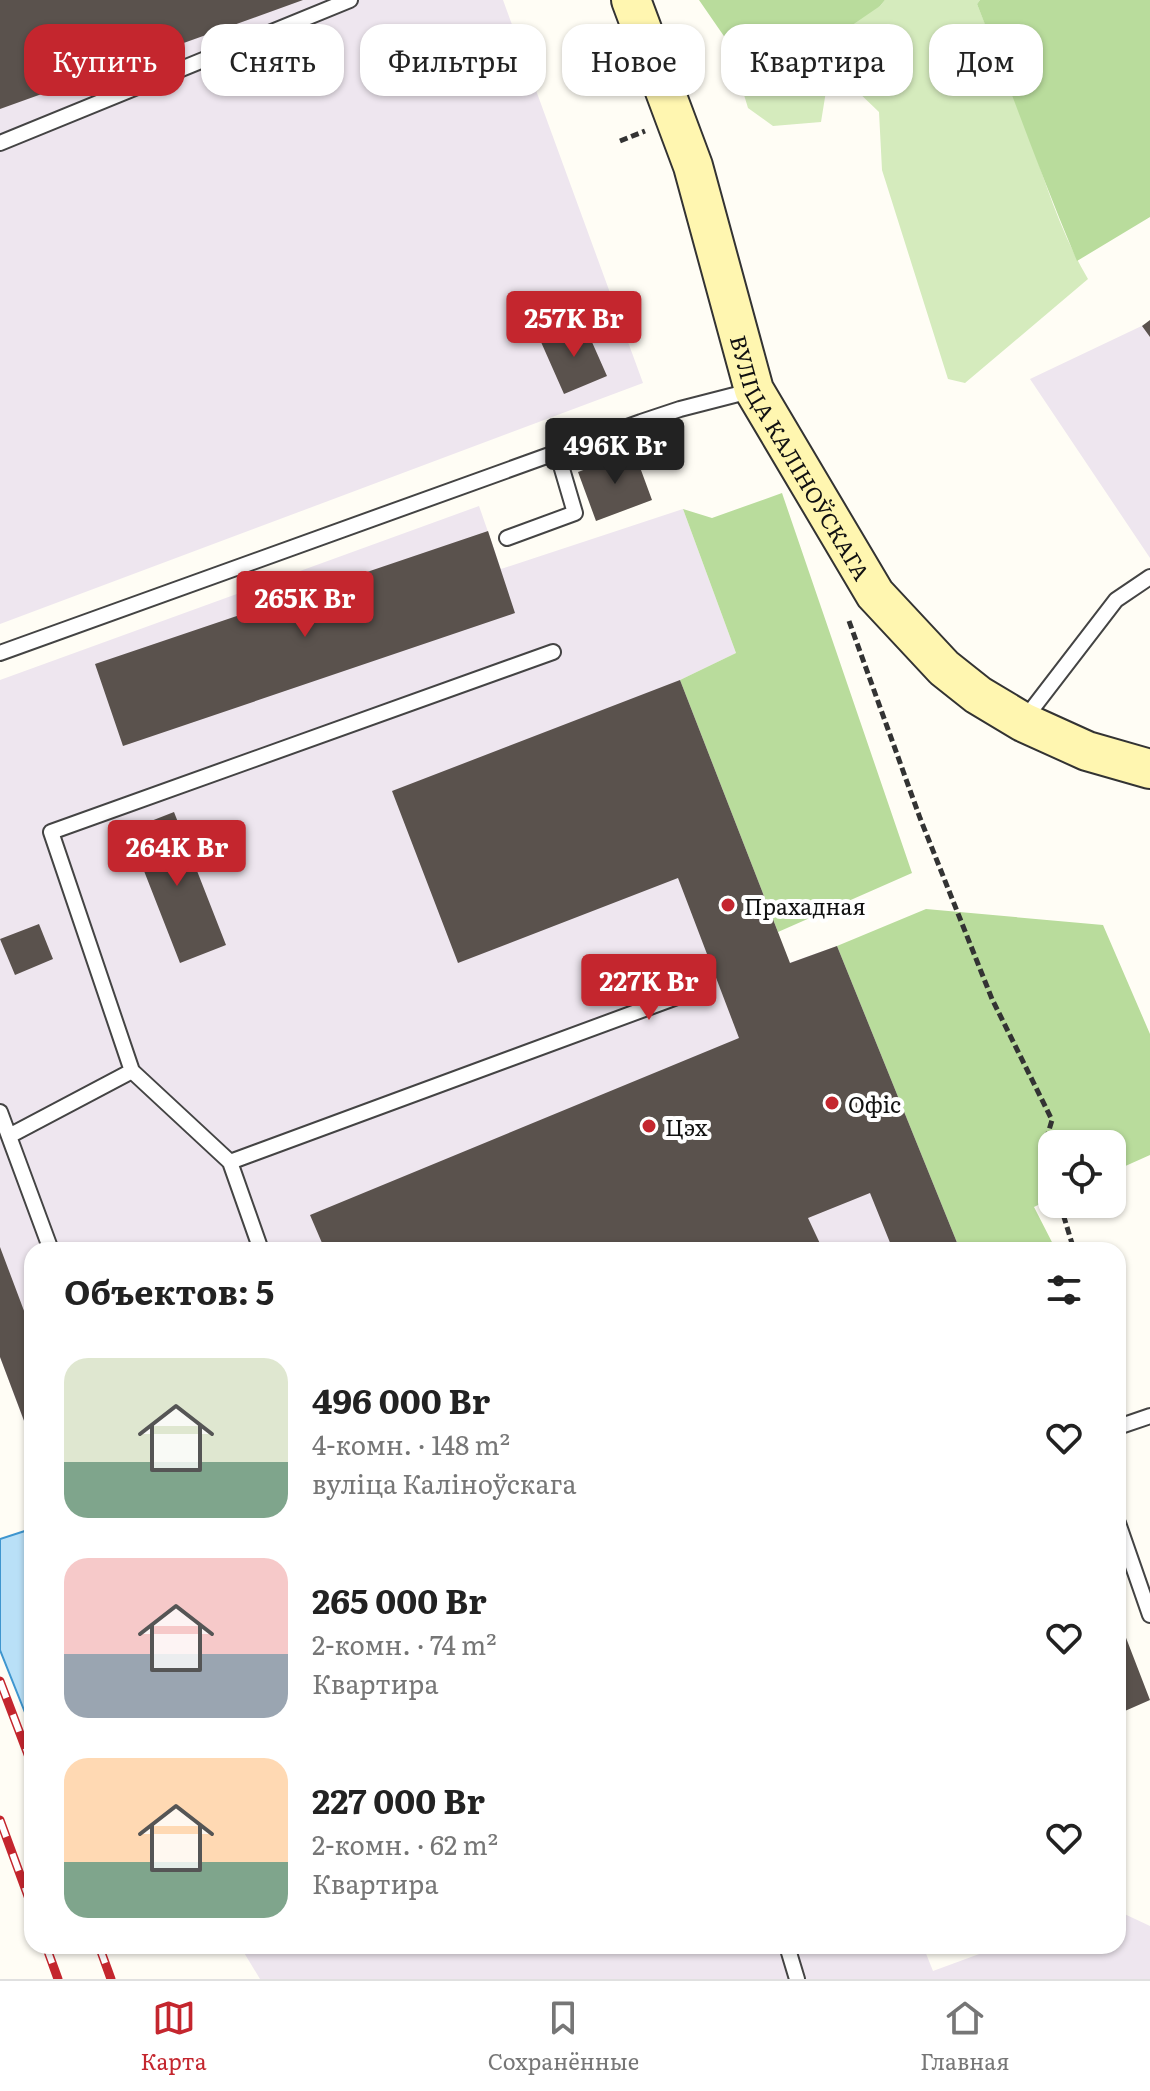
<!DOCTYPE html>
<html lang="ru">
<meta charset="utf-8">
<style>
body{margin:0;font-family:Literata,serif;background:#f2f2f2;color:#222;height:100vh;display:flex;flex-direction:column;font-size:30px;white-space:nowrap}
*{box-sizing:border-box;margin:0}
p{font-size:26px;color:#767676}
.icon{flex:none;width:44px;height:44px;fill:none;stroke:currentColor;stroke-width:2;stroke-linecap:round;stroke-linejoin:round}
.map{position:relative;flex:1;overflow:hidden}
.side{position:absolute;left:24px;top:1242px;width:1102px;height:712px;display:flex;flex-direction:column;background:#fff;border-radius:24px;box-shadow:0 2px 6px #0004}
.side>*{flex:none}
.banner{position:absolute;left:24px;top:24px;width:1102px;height:72px;display:flex;gap:16px}
.fabs{position:absolute;left:1038px;top:1130px;display:grid;gap:16px}
.fabs a{display:grid;place-items:center;width:88px;height:88px;border-radius:16px;background:#fff;box-shadow:0 2px 6px #0004;font-size:40px}
.price{position:absolute;translate:-50% -68px;padding:0 18px;border-radius:8px;background:#c4262e;color:#fff;font-size:26px;line-height:52px;filter:drop-shadow(0 2px 4px #0008)}
.price::after{content:'';position:absolute;left:50%;top:48px;width:24px;height:18px;margin-left:-12px;background:inherit;clip-path:polygon(0 0,100% 0,50% 100%)}
.price.selected{background:#222;color:#fff}
ul{padding:0;list-style:none}
li{display:flex;align-items:center;gap:24px;height:200px;padding:0 40px}
li span{display:grid;place-items:center;flex:none;width:224px;height:160px;border-radius:24px;color:#555}
li>.icon{margin-inline-start:auto}
span .icon{width:96px;height:96px;fill:#fffc;stroke-width:1}
li b{font-size:34px}
h2{display:flex;justify-content:space-between;align-items:center;height:96px;padding:0 40px;font-size:34px}
.chip{padding:0 28px;border-radius:24px;background:#fff;box-shadow:0 2px 6px #0004;font-size:28px;line-height:72px}
.chip.selected{background:#c4262e;color:#fff}
.menu{display:flex;justify-content:space-around;align-items:center;height:112px;border-top:2px solid #e0e0e0;background:#fff;font-size:22px;color:#767676}
.menu a{display:grid;justify-items:center;gap:4px}
.menu .selected{color:#c4262e}
.map>svg:first-child{display:block}
</style>
<div class="map">
<svg width="1150" height="1979" viewBox="0 0 1150 1979">
<rect width="100%" height="100%" fill="#fffdf5"/>
<!-- industrial -->
<path fill="#eee6ef" d="M0,0H503L643,383L0,624Z
M1150,322V558L1030,379Z
M479,506L501,569L683,509L736,653L680,680L789,963L837,946L960,1250H32V1443L0,1357V680Z
M1118,1911L1150,1926V1979H260L240,1946H923L933,1971L1001,1946H1118Z"/>
<!-- green -->
<path fill="#d5ebbd" d="M885,0H980L977,4C992,41 1007,77 1021,114C1042,170 1057,227 1088,279L965,383L948,379L882,170L879,112L855,89L827,85L821,122L773,126L748,108L728,42L748,56L880,6Z"/>
<!-- forest -->
<path fill="#b9dc9c" d="M699,0H885L880,6L804,58L748,56L728,42Z
M980,0H1150V217L1077,261C1041,176 1011,90 977,4Z
M782,493L912,873L778,932L680,680L736,653L683,509L712,518Z
M926,909L1103,925L1150,1034V1155L1112,1172V1144H1052V1198L1034,1207L1056,1250H960L837,946Z"/>
<!-- water -->
<path fill="#b9e0f7" stroke="#3f96cf" stroke-width="2" d="M28,1530L32,1534V1730L0,1650V1539Z"/>
<!-- building -->
<path fill="#5a524d" d="M0,0H303L0,109Z
M1150,320V337L1142,326Z
M584,324L607,376L564,394L541,342Z
M634,451L652,500L596,521L578,472Z
M488,531L515,613L123,746L95,664Z
M680,680L790,963L837,946L960,1250H893L870,1193L808,1218L823,1250H325L310,1215L739,1038L678,878L458,963L392,791Z
M174,812L226,945L180,963L128,830Z
M39,924L53,959L15,975L0,939Z
M0,1247L32,1332V1442L0,1357Z
M1118,1617L1150,1700L1118,1714Z"/>
<g fill="none" stroke-linecap="round" stroke-linejoin="round">
<defs>
<path id="lane" d="M0,143L350,0
M507,538L575,513L557,452
M0,653L641,422L680,409L754,390
M1023,721L1116,600L1150,577
M0,1112L51,1250
M9,1136L132,1071
M230,1162L132,1071L51,832L553,652
M261,1250L230,1162L677,997
M1118,1427L1150,1416
M1118,1523L1150,1615
M787,1946L797,1979"/>
<g id="secondary">
<path id="s1" d="M631,0L693,166L754,390L875,594L944,668L978,695L1023,722L1087,751L1150,769"/>
</g>
</defs>
<!-- lane casing -->
<use href="#lane" stroke="#444" stroke-width="18"/>
<!-- secondary casing -->
<use href="#secondary" stroke="#333" stroke-width="42"/>
<!-- path -->
<path stroke="#333" stroke-width="5" stroke-dasharray="8 4" stroke-linecap="butt" d="M620,141L645,131
M849,621L920,818L992,999L1052,1120L1044,1147L1052,1175
M1060,1204L1074,1250"/>
<!-- lane -->
<use href="#lane" stroke="#fff" stroke-width="14"/>
<!-- secondary -->
<use href="#secondary" stroke="#fff6b0" stroke-width="38"/>
<defs>
<path id="rail" d="M0,1681L32,1765
M0,1820L32,1907
M46,1946L58,1979
M99,1946L111,1979"/>
</defs>
<!-- rail casing -->
<use href="#rail" stroke="#c4262e" stroke-width="9"/>
<!-- rail -->
<use href="#rail" stroke="#fff" stroke-width="6" stroke-dasharray="18" stroke-linecap="butt"/>
</g>
<!-- markers -->
<g fill="#c4262e" stroke="#fff" stroke-width="3">
<circle cx="728" cy="905" r="8"/>
<circle cx="832" cy="1103" r="8"/>
<circle cx="649" cy="1126" r="8"/>
</g>
<g text-anchor="middle" dominant-baseline="central" stroke-width="8" stroke-linejoin="round" paint-order="stroke">
<!-- street labels -->
<g font-size="22" fill="#111" stroke="#fff">
<text stroke="none"><textPath href="#s1" startOffset="490">ВУЛІЦА КАЛІНОЎСКАГА</textPath></text>
</g>
<!-- poi labels -->
<g font-size="22" fill="#111" stroke="#fff" text-anchor="start">
<text x="744" y="905">Прахадная</text>
<text x="848" y="1103">Офіс</text>
<text x="665" y="1126">Цэх</text>
</g>
</g>
</svg>
<div class="fabs">
<a><svg class="icon" aria-label="locate" viewBox="0 0 24 24"><circle cx="12" cy="12" r="6"/><path d="M12 2v4M12 18v4M2 12h4M18 12h4"/></svg></a>
</div>
<b class="price" style="left:574px;top:359px">257K Br</b>
<b class="price selected" style="left:615px;top:486px">496K Br</b>
<b class="price" style="left:305px;top:639px">265K Br</b>
<b class="price" style="left:177px;top:888px">264K Br</b>
<b class="price" style="left:649px;top:1022px">227K Br</b>
<div class="banner">
<a class="chip selected">Купить</a>
<a class="chip">Снять</a>
<a class="chip">Фильтры</a>
<a class="chip">Новое</a>
<a class="chip">Квартира</a>
<a class="chip">Дом</a>
</div>
<section class="side">
<h2>Объектов: 5<svg class="icon" aria-label="filters" viewBox="0 0 24 24"><path d="M4 7h16M4 17h16"/><circle cx="9" cy="7" r="2"/><circle cx="15" cy="17" r="2"/></svg></h2>
<ul>
<li><span style="background:linear-gradient(#dfe7d0 65%,#7fa58c 0)"><svg class="icon" aria-label="home" viewBox="0 0 24 24"><path d="M3 11l9-7 9 7M6 9v11h12V9"/></svg></span><div><b>496 000 Br</b><p>4-комн. · 148 m²</p><p>вуліца Каліноўскага</p></div><svg class="icon" aria-label="heart" viewBox="0 0 24 24"><path d="M12 20l-8-8c-3-5 5-10 8-4 3-6 11-1 8 4z"/></svg></li>
<li><span style="background:linear-gradient(#f6c9c9 60%,#9aa5b1 0)"><svg class="icon" aria-label="home" viewBox="0 0 24 24"><path d="M3 11l9-7 9 7M6 9v11h12V9"/></svg></span><div><b>265 000 Br</b><p>2-комн. · 74 m²</p><p>Квартира</p></div><svg class="icon" aria-label="heart" viewBox="0 0 24 24"><path d="M12 20l-8-8c-3-5 5-10 8-4 3-6 11-1 8 4z"/></svg></li>
<li><span style="background:linear-gradient(#ffd9b3 65%,#7fa58c 0)"><svg class="icon" aria-label="home" viewBox="0 0 24 24"><path d="M3 11l9-7 9 7M6 9v11h12V9"/></svg></span><div><b>227 000 Br</b><p>2-комн. · 62 m²</p><p>Квартира</p></div><svg class="icon" aria-label="heart" viewBox="0 0 24 24"><path d="M12 20l-8-8c-3-5 5-10 8-4 3-6 11-1 8 4z"/></svg></li>
</ul>
</section>
</div>
<nav class="menu">
<a class="selected"><svg class="icon" aria-label="map" viewBox="0 0 24 24"><path d="M3 6l6-2 6 2 6-2v14l-6 2-6-2-6 2zM9 4v14M15 6v14"/></svg>Карта</a>
<a><svg class="icon" aria-label="saved" viewBox="0 0 24 24"><path d="M7 4h10v16l-5-4-5 4z"/></svg>Сохранённые</a>
<a><svg class="icon" aria-label="home" viewBox="0 0 24 24"><path d="M3 11l9-7 9 7M6 9v11h12V9"/></svg>Главная</a>
</nav>
